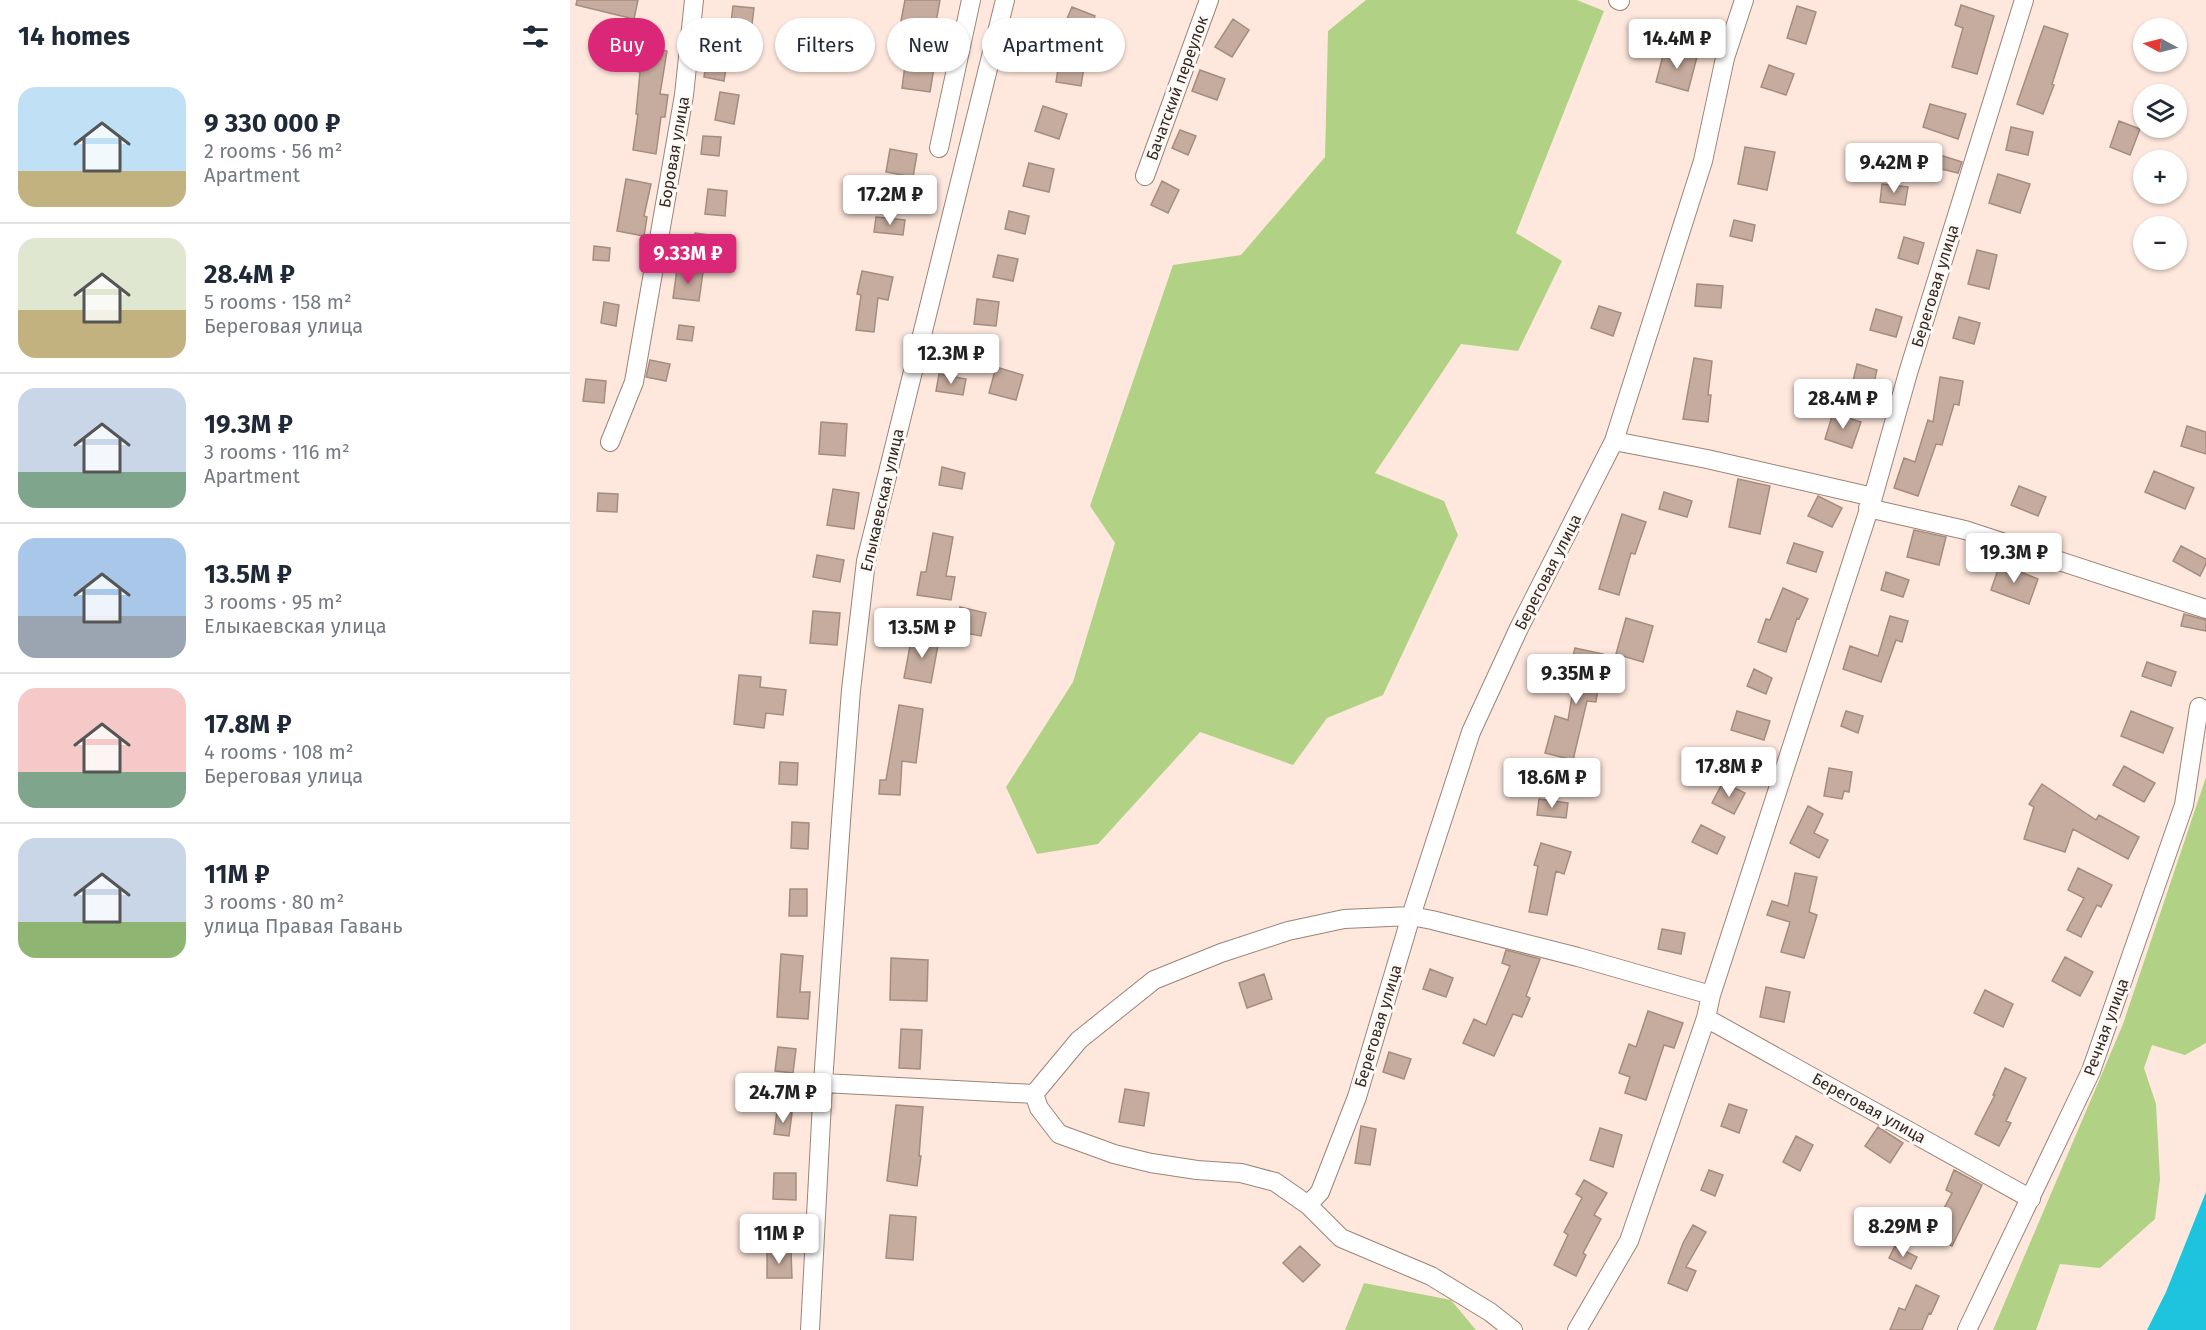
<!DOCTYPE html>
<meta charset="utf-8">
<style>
body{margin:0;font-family:"Fira Sans",sans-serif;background:#f6f6f7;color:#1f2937;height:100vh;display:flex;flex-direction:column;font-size:22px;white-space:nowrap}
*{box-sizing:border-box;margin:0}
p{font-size:20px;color:#747a83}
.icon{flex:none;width:33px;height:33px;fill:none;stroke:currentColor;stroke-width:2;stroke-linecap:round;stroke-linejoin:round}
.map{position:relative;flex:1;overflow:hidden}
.drawer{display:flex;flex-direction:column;background:#fff;width:570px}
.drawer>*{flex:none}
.guide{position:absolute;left:18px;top:18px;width:570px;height:54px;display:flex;gap:12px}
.needle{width:39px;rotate:277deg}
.buttons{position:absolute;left:1563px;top:18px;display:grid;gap:12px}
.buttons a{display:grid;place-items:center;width:54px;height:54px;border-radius:50%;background:#fff;box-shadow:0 2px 4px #0004;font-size:30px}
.price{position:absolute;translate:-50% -51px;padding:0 14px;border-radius:6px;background:#fff;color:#222;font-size:20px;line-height:39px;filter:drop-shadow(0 2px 3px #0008)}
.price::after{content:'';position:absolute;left:50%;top:36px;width:18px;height:14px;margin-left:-9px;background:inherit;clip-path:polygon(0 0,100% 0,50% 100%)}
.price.selected{background:#db2777;color:#fff}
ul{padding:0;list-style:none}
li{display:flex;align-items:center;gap:18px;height:150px;padding:0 18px}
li+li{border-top:2px solid #e0e1e3}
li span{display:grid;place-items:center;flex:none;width:168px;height:120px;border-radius:18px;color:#555}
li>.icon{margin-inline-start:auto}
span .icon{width:72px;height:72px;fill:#fffc;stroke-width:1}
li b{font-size:26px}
h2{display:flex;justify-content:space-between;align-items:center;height:72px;padding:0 18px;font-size:26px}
.chip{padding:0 21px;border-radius:27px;background:#fff;box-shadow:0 2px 4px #0004;font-size:21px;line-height:54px}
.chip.selected{background:#db2777;color:#fff}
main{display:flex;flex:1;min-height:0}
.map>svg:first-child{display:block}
</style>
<main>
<section class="drawer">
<h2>14 homes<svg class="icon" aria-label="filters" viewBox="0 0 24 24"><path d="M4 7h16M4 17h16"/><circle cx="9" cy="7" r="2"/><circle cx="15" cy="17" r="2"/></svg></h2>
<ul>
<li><span style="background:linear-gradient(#bfe0f5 70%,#c2b280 0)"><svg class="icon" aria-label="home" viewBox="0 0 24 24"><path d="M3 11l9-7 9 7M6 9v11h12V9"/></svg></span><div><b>9 330 000 ₽</b><p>2 rooms · 56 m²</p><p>Apartment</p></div></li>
<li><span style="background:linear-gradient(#dfe7d0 60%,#c2b280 0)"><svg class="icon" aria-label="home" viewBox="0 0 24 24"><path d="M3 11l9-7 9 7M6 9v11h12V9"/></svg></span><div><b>28.4M ₽</b><p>5 rooms · 158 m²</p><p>Береговая улица</p></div></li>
<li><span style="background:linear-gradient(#c9d6e8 70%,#7fa58c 0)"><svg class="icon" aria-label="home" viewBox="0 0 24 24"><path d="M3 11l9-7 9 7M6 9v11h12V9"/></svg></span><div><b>19.3M ₽</b><p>3 rooms · 116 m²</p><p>Apartment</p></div></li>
<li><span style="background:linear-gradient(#a9c7e8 65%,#9aa5b1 0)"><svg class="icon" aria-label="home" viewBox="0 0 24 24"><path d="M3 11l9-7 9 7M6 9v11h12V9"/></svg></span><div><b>13.5M ₽</b><p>3 rooms · 95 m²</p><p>Елыкаевская улица</p></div></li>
<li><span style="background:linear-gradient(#f6c9c9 70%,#7fa58c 0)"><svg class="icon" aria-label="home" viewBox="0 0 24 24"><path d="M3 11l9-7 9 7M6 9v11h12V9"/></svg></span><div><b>17.8M ₽</b><p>4 rooms · 108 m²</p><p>Береговая улица</p></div></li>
<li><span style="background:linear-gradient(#c9d6e8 70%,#8fb573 0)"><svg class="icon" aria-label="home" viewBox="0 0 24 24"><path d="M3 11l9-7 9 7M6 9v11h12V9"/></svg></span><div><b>11M ₽</b><p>3 rooms · 80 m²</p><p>улица Правая Гавань</p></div></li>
</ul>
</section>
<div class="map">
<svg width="1636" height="1330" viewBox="0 0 1636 1330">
<rect width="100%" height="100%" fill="#fee8dd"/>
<!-- green -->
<path fill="#b1d285" d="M796,0H1007L1034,11L946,233L992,261L948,351L891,344L805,473L874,501L888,535L813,695L757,718L723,765L630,732L528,844L467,854L436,787L503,682L545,543L520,506L603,265L671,255L755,157L758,31Z
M1636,777V1043L1615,1055L1582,1045L1574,1068L1586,1104L1590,1179L1585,1219L1530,1268L1490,1264L1466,1330H1423L1553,1024Z
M794,1283L881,1300L906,1330H775Z"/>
<!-- water -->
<path fill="#1ec3de" d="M1636,1192V1330H1577L1596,1292Z"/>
<!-- building -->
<path fill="#c6ac9e" stroke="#a58c7e" stroke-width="1.5" d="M7,0H68L64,19L6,5Z
M335,0H370L365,28L331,21Z
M1391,5L1424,16L1407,74L1382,67L1393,28L1385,25Z
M163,6L184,8L180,41L159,39Z
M1227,6L1246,12L1236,44L1217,38Z
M502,7L525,16L516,38L493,28Z
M663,19L679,30L662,57L645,47Z
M1474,26L1498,34L1482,84L1484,85L1473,114L1447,104Z
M65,46L97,51L90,94L98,95L95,117H91L86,154L63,150L68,114H66L70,72L60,70Z
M1095,48L1127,57L1118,91L1086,82Z
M138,51L158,55L154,81L134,77Z
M489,63L514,67L511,86L486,82Z
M335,65L364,68L360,92L332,88Z
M1199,65L1224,74L1216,95L1191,87Z
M630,70L655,79L647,100L622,91Z
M150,92L169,95L164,124L145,120Z
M1360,104L1396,114L1388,139L1353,127Z
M473,106L497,114L489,139L465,131Z
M1549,121L1570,129L1560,155L1540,147Z
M1441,127L1463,132L1458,155L1436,150Z
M610,130L626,136L618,155L602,148Z
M133,136L151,137L149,156L131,154Z
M1175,147L1205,152L1197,190L1168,184Z
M320,149L347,154L343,177L316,172Z
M1370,155L1392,162L1388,173L1367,168Z
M459,163L484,169L479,192L453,186Z
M1428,174L1460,184L1450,213L1419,203Z
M56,179L81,184L74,216L77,217L74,236L47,231Z
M592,181L609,190L598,213L581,205Z
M1312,184L1338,187L1335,205L1310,202Z
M138,189L157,191L155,216L135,214Z
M439,211L459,216L455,234L435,229Z
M306,217L335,220L333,235L304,232Z
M1164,220L1185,225L1182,241L1160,236Z
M125,233L145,236L142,254L123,252Z
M1334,237L1354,243L1348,264L1328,258Z
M24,246L40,248L39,261L23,260Z
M1407,250L1427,255L1419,289L1398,284Z
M428,255L448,259L443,281L423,277Z
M107,269L133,272L129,301L103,298Z
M292,271L323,277L318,300L308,298L304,332L286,330L291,295L287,294Z
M1127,284L1153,286L1151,308L1125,306Z
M407,299L429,302L426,326L404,324Z
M34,302L49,305L46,326L31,323Z
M1029,306L1051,313L1043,336L1021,328Z
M1306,309L1332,317L1326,337L1300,330Z
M1389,317L1410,323L1404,344L1383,338Z
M109,325L124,327L122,341L107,339Z
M1124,358L1142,361L1138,395H1141L1138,422L1113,419Z
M80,360L100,364L96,381L76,377Z
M1287,364L1307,370L1300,399L1280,394Z
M426,367L453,375L446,400L419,393Z
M369,374L396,379L393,395L366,391Z
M1370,377L1393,381L1389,405L1384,404L1372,445L1366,444L1348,496L1324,488L1334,458L1345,462L1358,420L1363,422Z
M16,379L36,381L34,403L13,401Z
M1263,413L1291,422L1282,448L1255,439Z
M251,422L277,424L275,456L249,454Z
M1617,426L1636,432V454L1611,446Z
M372,467L395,473L392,489L369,485Z
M1584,471L1624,488L1615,509L1575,492Z
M1168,479L1200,486L1190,534L1159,527Z
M1449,486L1476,497L1468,516L1441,505Z
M263,489L289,493L284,529L257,525Z
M1094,492L1122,501L1117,517L1089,509Z
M28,493L48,494L47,512L27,511Z
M1248,496L1272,508L1262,527L1238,516Z
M1052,514L1076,522L1065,554L1061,553L1049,595L1029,589Z
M1344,530L1376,537L1369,565L1337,557Z
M363,533L383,537L376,576L385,577L381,600L347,595L351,572H356Z
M1224,543L1253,552L1246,572L1217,563Z
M1611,546L1636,559V564L1630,576L1603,561Z
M247,555L274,560L270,582L243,577Z
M1430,564L1468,579L1459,604L1421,590Z
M1316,572L1339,580L1333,597L1311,590Z
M1213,588L1238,599L1229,619L1227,618L1216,652L1188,642L1196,619L1200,620Z
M390,607L416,613L411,636L384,631Z
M243,611L270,613L267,645L240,643Z
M1614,614L1636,620V631L1611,626Z
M1320,616L1338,621L1332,642L1326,640L1311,682L1273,669L1280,646L1308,656Z
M1056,618L1083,626L1073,662L1046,654Z
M342,635L369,640L361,683L334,678Z
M1005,648L1033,654L1027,680H1029L1026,702L1017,701L1003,760L975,753L985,716L998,720L1007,666L1001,665Z
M1577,662L1606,672L1601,686L1572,676Z
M1184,669L1202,678L1196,694L1177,686Z
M169,675L191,677L190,687L216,690L213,715L196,713L194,728L164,724Z
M329,705L353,709L346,763L332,761L330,795L309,794L310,780H316Z
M1167,711L1200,721L1194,740L1161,730Z
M1276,711L1293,716L1288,733L1271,726Z
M1561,711L1603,728L1593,753L1551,736Z
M210,762L228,763L227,785L209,784Z
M1554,766L1585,783L1574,802L1543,785Z
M1259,768L1282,772L1279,792L1274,791L1272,799L1254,796Z
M1153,782L1175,793L1164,814L1142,803Z
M1472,784L1526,820L1529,815L1569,837L1558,859L1503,829L1495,852L1454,839L1464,807L1459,804Z
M969,799L998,803L996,818L967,815Z
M1238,806L1253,814L1244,833L1258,840L1249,858L1220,843Z
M222,822L239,823L238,849L221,848Z
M1131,825L1155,837L1147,854L1122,842Z
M971,843L1001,852L994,874L986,871L977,915L959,912L968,866L964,865Z
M1508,868L1542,885L1531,907L1527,905L1511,937L1497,930L1514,898L1498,890Z
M1225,873L1247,877L1239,912L1247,915L1234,958L1211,952L1220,922L1197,915L1202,901L1218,906Z
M220,889H237V916H219Z
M1092,929L1115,933L1111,954L1088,949Z
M936,950L970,959L956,996L960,998L952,1017L943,1014L924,1056L893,1043L904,1019L916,1025L940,966L932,963Z
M211,954L233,956L230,992H240L238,1019L207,1017Z
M1495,957L1523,972L1510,996L1482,981Z
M321,958L358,960L357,1001L320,1000Z
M860,969L883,978L876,997L853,989Z
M694,974L702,999L677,1008L669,983Z
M1196,987L1220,992L1214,1022L1190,1017Z
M1415,990L1443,1004L1433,1027L1404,1013Z
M1078,1011L1113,1023L1104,1048L1094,1045L1076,1100L1055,1093L1060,1077L1049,1073L1059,1044L1066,1047Z
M331,1029L352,1030L350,1069L329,1068Z
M208,1047L226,1049L223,1073L205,1071Z
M819,1052L841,1059L834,1079L813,1072Z
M1435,1068L1456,1078L1436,1121L1441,1123L1429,1146L1405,1134L1425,1095H1423Z
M555,1089L579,1093L574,1126L549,1122Z
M1159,1104L1177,1110L1169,1133L1151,1126Z
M326,1105L353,1107L349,1156H351L347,1186L317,1181Z
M207,1111L222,1113L219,1136L204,1134Z
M791,1126L806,1129L800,1165L785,1163Z
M1308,1127L1333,1143L1320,1163L1295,1146Z
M1030,1128L1052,1135L1043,1167L1020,1160Z
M1226,1136L1243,1145L1230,1171L1213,1162Z
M1139,1170L1153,1175L1145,1196L1131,1190Z
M1384,1170L1412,1185L1382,1246L1360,1235L1382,1193L1376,1190Z
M204,1173H226V1200L203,1199Z
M1014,1180L1037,1193L1024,1215L1031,1219L1013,1253L1016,1255L1006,1276L984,1265L998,1235L994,1232L1012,1198L1006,1194Z
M320,1215L346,1217L343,1260L316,1258Z
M1123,1225L1136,1232L1116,1267L1126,1271L1117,1291L1098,1283L1113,1243Z
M730,1246L750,1265L733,1282L713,1263Z
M1325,1246L1347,1257L1341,1269L1319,1258Z
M221,1251L222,1278H197V1252Z
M1346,1285L1369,1296L1361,1314L1359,1313L1352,1330H1320L1329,1308L1335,1310Z"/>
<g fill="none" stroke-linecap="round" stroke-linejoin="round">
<defs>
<path id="minor" d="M1048,0L1050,1
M369,148L401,0
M575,176L639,0
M1044,441L1137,459L1303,497
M40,442L64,382L114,95L124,0
M1298,508L1395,530L1636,609
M1136,1018L1461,1199
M253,1083L464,1094L509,1040L584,980L651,953L718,931L774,919L841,916L862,920L1008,957L1141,995
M464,1094L469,1108L489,1134L544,1154L581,1163L627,1170L671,1173L705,1182L738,1205L771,1238L861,1276L920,1312L943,1330
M738,1205L750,1192L787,1097L841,916L901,732L949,628L1044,441L1133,161L1155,58L1174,0
M240,1330L253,1083L271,821L281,690L296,561L435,0
M1007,1330L1059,1241L1136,1018L1141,995L1303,497L1338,373L1454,0
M1397,1330L1521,1071L1614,805L1629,707"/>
</defs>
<!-- minor casing -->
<use href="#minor" stroke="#9c8376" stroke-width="20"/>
<!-- minor -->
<use href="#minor" stroke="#fff" stroke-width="18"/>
</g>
<g text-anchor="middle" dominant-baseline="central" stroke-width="6" stroke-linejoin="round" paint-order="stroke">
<!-- street labels -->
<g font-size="16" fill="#342a24" stroke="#fff9f6">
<text transform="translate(607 88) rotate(-70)">Бачатский переулок</text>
<text transform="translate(104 152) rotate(-80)">Боровая улица</text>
<text transform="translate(1365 286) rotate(-73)">Береговая улица</text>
<text transform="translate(312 500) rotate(-77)">Елыкаевская улица</text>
<text transform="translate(978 572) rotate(-63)">Береговая улица</text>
<text transform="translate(808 1026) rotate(-73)">Береговая улица</text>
<text transform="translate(1536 1027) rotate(-70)">Речная улица</text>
<text transform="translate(1299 1108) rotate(29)">Береговая улица</text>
</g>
</g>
</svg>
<div class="buttons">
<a><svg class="needle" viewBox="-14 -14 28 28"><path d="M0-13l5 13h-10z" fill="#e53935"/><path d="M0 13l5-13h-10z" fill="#747a83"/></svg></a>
<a><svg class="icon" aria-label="layers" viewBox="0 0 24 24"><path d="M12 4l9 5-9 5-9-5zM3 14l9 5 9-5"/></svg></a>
<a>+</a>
<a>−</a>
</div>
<b class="price" style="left:1107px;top:70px">14.4M ₽</b>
<b class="price" style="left:1324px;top:194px">9.42M ₽</b>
<b class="price" style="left:320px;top:226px">17.2M ₽</b>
<b class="price selected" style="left:118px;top:285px">9.33M ₽</b>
<b class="price" style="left:381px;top:385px">12.3M ₽</b>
<b class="price" style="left:1273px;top:430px">28.4M ₽</b>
<b class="price" style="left:1444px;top:584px">19.3M ₽</b>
<b class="price" style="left:352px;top:659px">13.5M ₽</b>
<b class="price" style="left:1006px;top:705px">9.35M ₽</b>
<b class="price" style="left:1159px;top:798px">17.8M ₽</b>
<b class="price" style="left:982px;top:809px">18.6M ₽</b>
<b class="price" style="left:213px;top:1124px">24.7M ₽</b>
<b class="price" style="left:1333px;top:1258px">8.29M ₽</b>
<b class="price" style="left:209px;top:1265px">11M ₽</b>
<div class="guide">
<a class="chip selected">Buy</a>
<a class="chip">Rent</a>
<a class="chip">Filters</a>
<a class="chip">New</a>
<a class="chip">Apartment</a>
</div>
</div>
</main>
